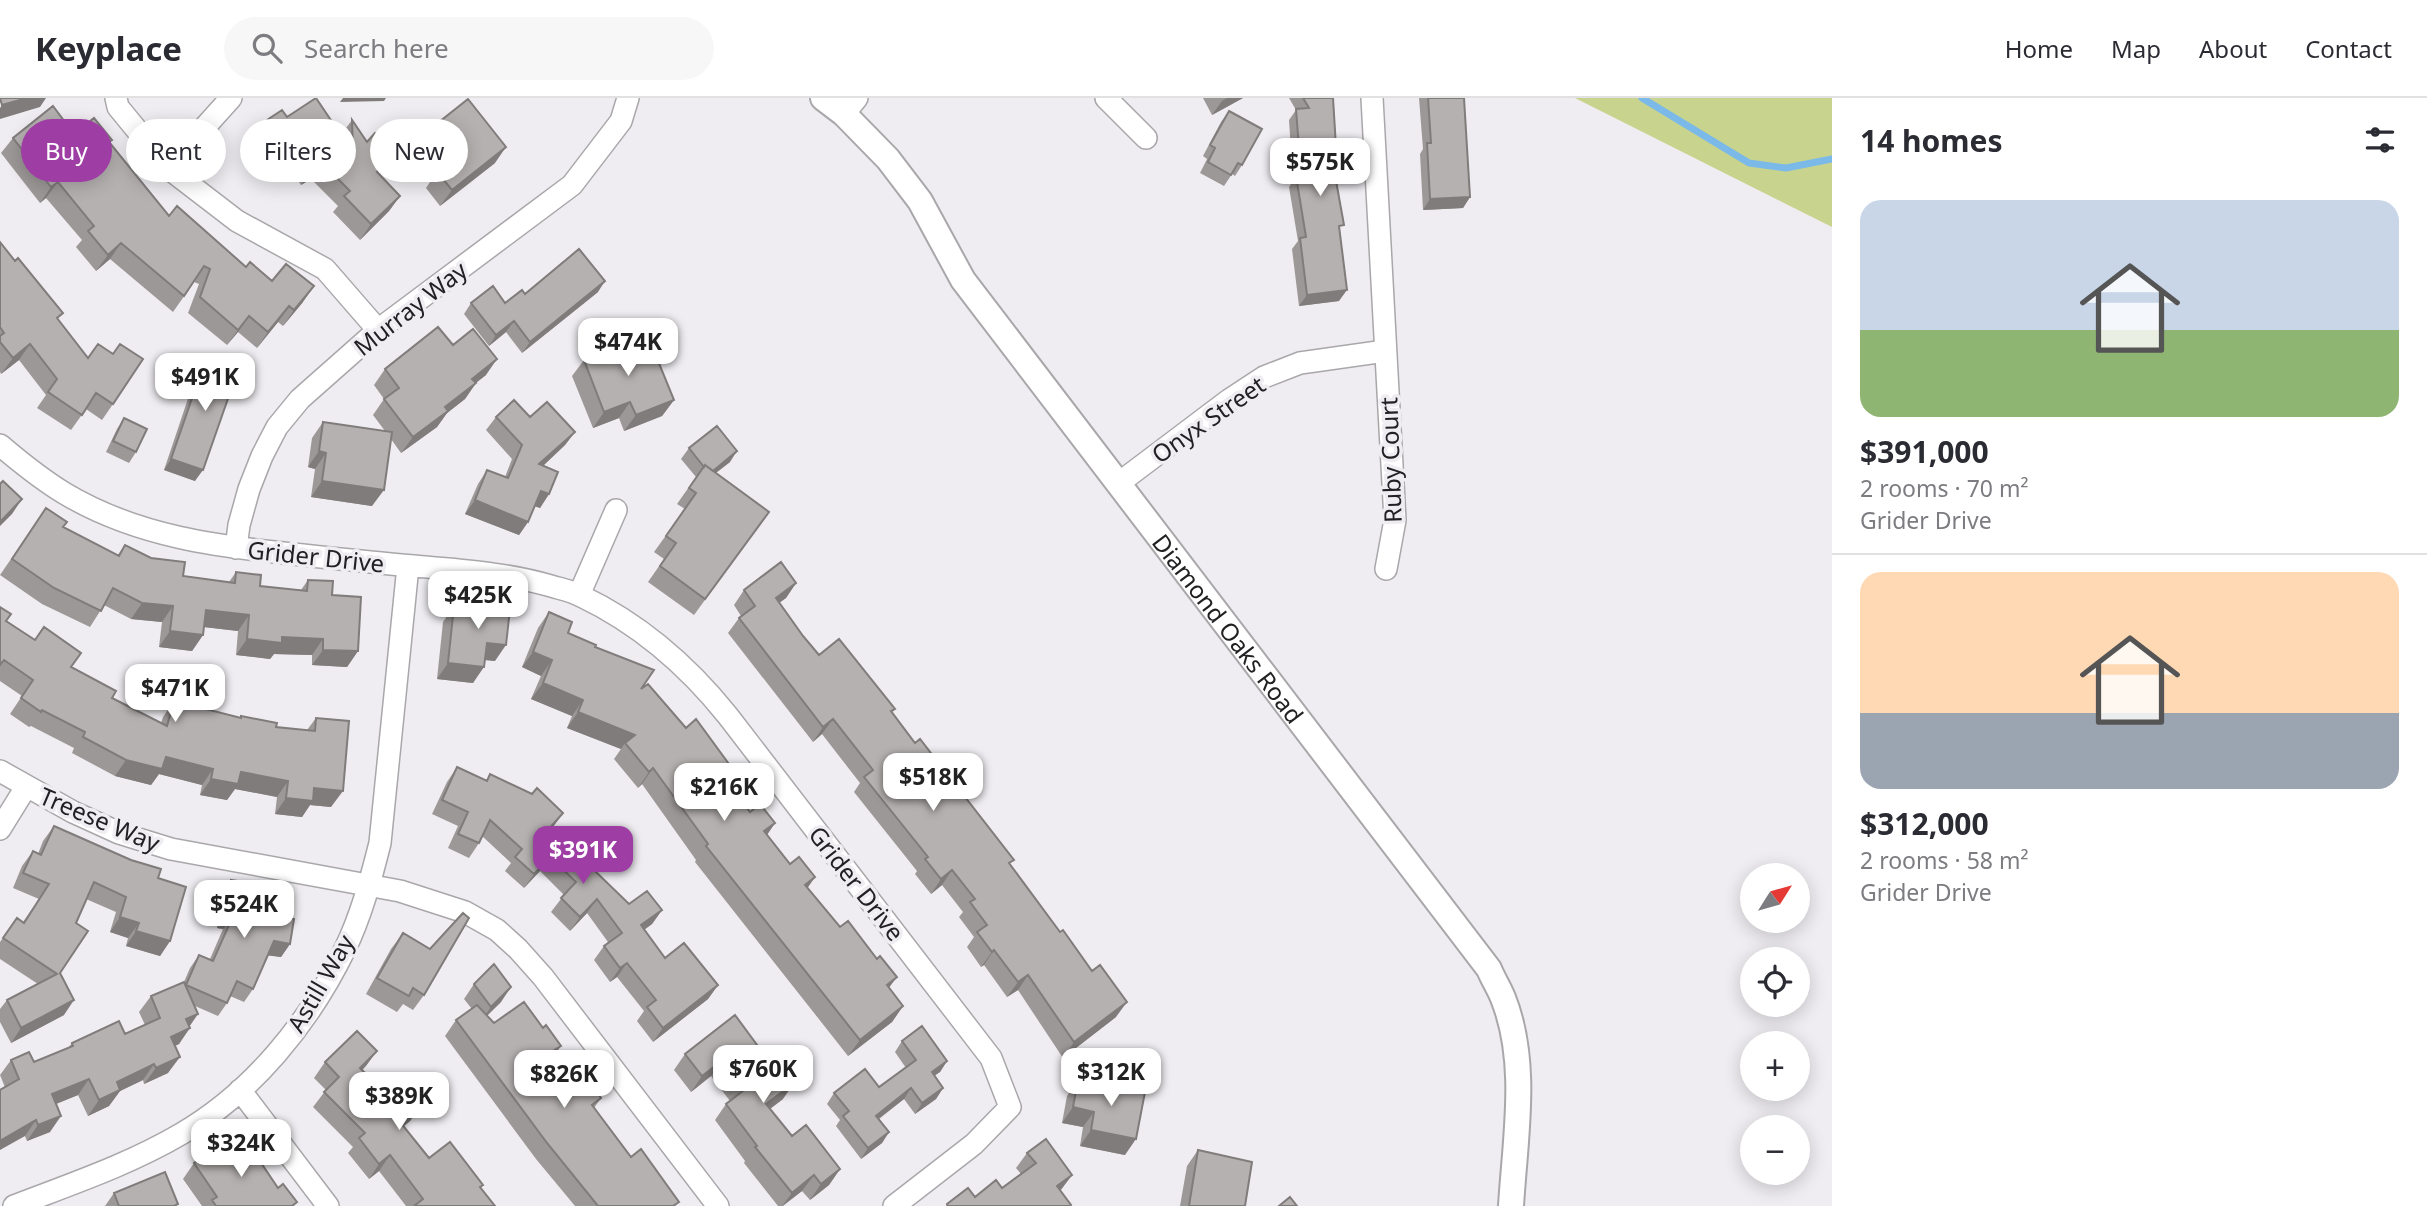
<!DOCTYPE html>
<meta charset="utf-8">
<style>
body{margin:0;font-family:"Noto Sans",sans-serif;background:#f7f7f7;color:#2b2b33;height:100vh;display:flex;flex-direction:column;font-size:26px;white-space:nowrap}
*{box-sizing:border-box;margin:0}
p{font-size:23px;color:#7c7c81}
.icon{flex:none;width:38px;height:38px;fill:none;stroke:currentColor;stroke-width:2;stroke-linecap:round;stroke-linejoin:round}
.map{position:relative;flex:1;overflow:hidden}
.details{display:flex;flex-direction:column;background:#fff;width:595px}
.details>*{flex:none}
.banner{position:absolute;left:21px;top:21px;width:665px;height:63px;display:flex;gap:14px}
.needle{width:46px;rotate:53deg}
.buttons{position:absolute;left:1740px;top:765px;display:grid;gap:14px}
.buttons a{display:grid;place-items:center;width:70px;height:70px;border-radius:50%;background:#fff;box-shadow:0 4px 18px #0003;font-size:35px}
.price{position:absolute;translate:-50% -60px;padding:0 16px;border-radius:14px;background:#fff;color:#222;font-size:23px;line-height:46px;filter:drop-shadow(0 2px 4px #0008)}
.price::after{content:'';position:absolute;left:50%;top:42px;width:21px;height:16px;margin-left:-10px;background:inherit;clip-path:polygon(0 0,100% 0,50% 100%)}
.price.current{background:#9e3da4;color:#fff}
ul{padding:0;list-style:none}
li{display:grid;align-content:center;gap:14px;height:371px;padding:0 28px}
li+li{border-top:2px solid #e1e1e2}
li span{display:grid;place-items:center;height:217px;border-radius:21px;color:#555}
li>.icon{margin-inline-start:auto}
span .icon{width:126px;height:126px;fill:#fffc;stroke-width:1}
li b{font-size:30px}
h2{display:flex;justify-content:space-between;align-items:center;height:84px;padding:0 28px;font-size:30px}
.pill{padding:0 24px;border-radius:32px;background:#fff;box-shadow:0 4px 18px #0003;font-size:24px;line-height:63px}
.pill.current{background:#9e3da4;color:#fff}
header{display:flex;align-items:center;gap:42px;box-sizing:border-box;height:98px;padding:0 35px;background:#fff;border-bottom:2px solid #e1e1e2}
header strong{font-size:33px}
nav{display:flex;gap:38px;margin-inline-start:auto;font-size:24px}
.search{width:490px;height:63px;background:#f7f7f7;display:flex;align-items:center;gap:18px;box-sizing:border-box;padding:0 24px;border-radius:38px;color:#7c7c81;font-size:26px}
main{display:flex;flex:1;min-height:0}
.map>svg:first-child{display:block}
</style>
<header>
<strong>Keyplace</strong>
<div class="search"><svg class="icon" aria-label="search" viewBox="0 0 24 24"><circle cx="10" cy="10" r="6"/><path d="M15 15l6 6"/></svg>Search here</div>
<nav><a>Home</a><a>Map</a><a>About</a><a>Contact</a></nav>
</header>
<main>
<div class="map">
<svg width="1832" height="1108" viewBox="0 0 1832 1108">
<rect width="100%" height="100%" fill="#efedf1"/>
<!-- green -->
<path fill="#c8d48d" d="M1575,0H1832V129Z"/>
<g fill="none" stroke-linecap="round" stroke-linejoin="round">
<!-- stream -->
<path stroke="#7ab9e8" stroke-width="7" d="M1642,0L1749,65L1786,70L1832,61"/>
<defs>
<path id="minor" d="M116,0L118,9L168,70L237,123L325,171L378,232
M1106,0L1146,40
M1372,0L1395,422L1386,471
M844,16L857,0
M168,70L231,0
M0,347C20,364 41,381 64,395C137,439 220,449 303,457C340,461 377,465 414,468C461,472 506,475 551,488C561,491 572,493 581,498C640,526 688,568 728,618L991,960L1010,1009L974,1046L894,1108
M1119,385L1229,302L1264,279L1300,265L1385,253
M236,450L239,427L249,391L262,358L277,329L300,301L378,232L572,87L621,23L628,0
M579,497L616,412
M0,673L73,714L119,735L171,751L400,793L465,814L497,832L518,851L543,879L718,1108
M0,731L26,689
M240,992L328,1108
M14,1108C71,1086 128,1067 181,1036C252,995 309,925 345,851C361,818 371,781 380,745L408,468"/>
<g id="tertiary">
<path id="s1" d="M823,0L844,16L888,61L920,103L963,182L1489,871C1493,881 1499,890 1503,900C1529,965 1515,1040 1511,1108"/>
</g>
</defs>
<!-- minor casing -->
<use href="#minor" stroke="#a9a7aa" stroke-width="24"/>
<!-- tertiary casing -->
<use href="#tertiary" stroke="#a9a7aa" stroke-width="28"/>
<!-- minor -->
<use href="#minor" stroke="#fff" stroke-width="21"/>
<!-- tertiary -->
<use href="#tertiary" stroke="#fff" stroke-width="24"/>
</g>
<!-- wall -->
<path fill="#9c9897" d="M1203,0H1243L1212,17Z
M1289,0H1333L1337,65L1334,70L1339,133V203L1299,208L1292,151L1298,143L1289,89L1293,83L1289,22L1296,12Z
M1419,0H1464L1470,99L1463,110L1423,112L1420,56L1423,51Z
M1229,13L1242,67L1235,78L1232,76L1224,88L1200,75L1207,61L1203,58L1221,24Z
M287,19L341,37L352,22L367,44L396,56L385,72L380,77L400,98L389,113L360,142L333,114L338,108L311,81L301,87L284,62L267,74L247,44L258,28Z
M74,36L112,42L110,45L169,118L246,169L272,183L303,204L283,228L278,224L257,250L238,234L227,247L188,215L199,186L194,184L173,214L110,161L96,173L76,149L82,142L46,100L40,105L1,55L13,40Z
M419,40L495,65L440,108L426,90L430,84L408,56Z
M0,144L58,222L113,306L102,322L86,311L71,332L37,310L46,297L19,262L1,276L0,274Z
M598,194L522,255L506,234L489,248L464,216L471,205H505L525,196Z
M612,243L639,259L674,302L662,318L624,333L619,320L593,330L572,278L584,262L604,254Z
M453,247L486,277L476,285L465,301L447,315L437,329L401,355L391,341L372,408L311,399L315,371L308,369L312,340L323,324L385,333L373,317L384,301L374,287L385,271Z
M207,257L195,383L164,372L199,268Z
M496,319H530L575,334L565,347L543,368L549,396L540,410L535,408L528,424L519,437L465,416L478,386L487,372L505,379L512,361L486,332Z
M124,320L136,354L129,365L106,354L117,331Z
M689,350L730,364L716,375L769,414L694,517L648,484L664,461L654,454L685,411L677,406L696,379L681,361Z
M46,410L63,429L117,458L125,447L183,478L229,484L236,474L260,488L301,492L308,482L332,497L358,553L347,569L312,567V557L274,556L270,561L236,557L238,533L204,529L203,537L192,553L159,549L162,524L131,521L104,507L90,529L42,506L0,477Z
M796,485L786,500L779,505L803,538L819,557L895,611L892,615L1010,767L1116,919L1063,960L1018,892L1007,899L984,867L981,869L967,849L974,839L959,819L963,814L942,787L931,796L915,776L917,773L854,694L860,685L822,636L813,644L728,535L739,520L741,518L734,507L744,492Z
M485,500L495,563L485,562L473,585L437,581L443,524L454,508L478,510Z
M0,509L6,523L112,600L161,625L163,619L174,603L240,620L241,618L276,629L307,632L316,620L331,709L310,707L302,719L275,716L277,699L235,691L227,702L200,697L202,687L159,676L151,687L115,678L72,655L74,650L31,628L29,629L10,616L22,598L0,583Z
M549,514L568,535L595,549L641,591L731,686L750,714L775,725L767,737L790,766L815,779L807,790L903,908L892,924L848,958L695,764L696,762L642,686L638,690L614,661L621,651L567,630L572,618L531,601L541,578L522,569L538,530Z
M457,669L486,683L490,676L553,729L550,733L574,756L612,755L602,769L597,775L629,806L662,812L652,826L644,832L665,860L718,887L708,901L653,944L637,923L644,913L617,879L610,884L594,862L604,848L608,844L587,815L570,833L551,814L564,797L540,773L524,790L505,773L511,765L482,738L479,745L469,760L448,750L458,728L432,716L447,684Z
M54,728L158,780L170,843L160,858L126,848L128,840L110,834L116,814L86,801L76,825L60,875L64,917L11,945L0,924V911L7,902L38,886L0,861V844L17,820L23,824L39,801L13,790L22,768L33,753L38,756L43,743Z
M231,782L282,819L290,846L281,859L268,857L253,891L244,904L230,898L227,905L218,918L195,908L189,929L179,946L175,948L168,975L144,986L143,982L120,993L109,1008L88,1018L78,997L56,1006L50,1034L27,1043L0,977L11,962L34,964L68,950L72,945L125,936L145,927L139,914L151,898L184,884L190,870L199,857L210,861L223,831L217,830L222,796Z
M403,835L424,897L413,912L403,906L397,914L366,896L391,851Z
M474,886L501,904L487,918L494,925L553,958L575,988L601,1000L594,1010L631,1059L676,1108H575L536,1061L445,938L456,922L472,911L464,901Z
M735,917L783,1001L770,1011L792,1038L840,1071L829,1087L810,1102L802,1093L783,1108H778L744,1065L745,1063L715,1022L726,1006L730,1003L711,978L691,994L674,972L685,956Z
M902,943L947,963L940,974L934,977L943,990L936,1001L915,1016L904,1001L879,1021L889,1034L882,1045L861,1061L836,1028L840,1022L827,1006L834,995L879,989L906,970L895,954Z
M377,953L362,972L390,1000L421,1008L410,1023L404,1028L429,1060L481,1090L495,1108H406L379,1073L369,1081L348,1055L353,1049L313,1009L326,992L314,980L325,964Z
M1078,982L1125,1057L1080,1048L1083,1029L1062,1025L1067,998Z
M236,1051L278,1090L294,1108H202L183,1081L194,1065Z
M1198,1052L1245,1108H1180L1187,1068Z
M1027,1055L1072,1077L1060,1093L1071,1108H946L947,1106L1002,1090L1021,1076L1016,1070Z
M114,1095L177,1108H105Z"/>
<!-- shaded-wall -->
<path fill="#7f7c7b" d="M27,0H46L40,9L0,21V10L2,7Z
M343,0H386L384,3L340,4Z
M1227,0H1243L1212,17L1222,3Z
M296,46L284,62L267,74L278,58Z
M506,49L495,65L440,108L452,92Z
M396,56L385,72L366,90L377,74Z
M322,65L311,81L301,87L312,71Z
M58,84L46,100L40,105L51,89Z
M400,98L389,113L360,142L371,126Z
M1470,99L1463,110L1423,112L1430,101Z
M121,145L110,161L96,173L108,157Z
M605,183L598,194L522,255L530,244Z
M314,188L303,204L283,228L294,212Z
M1347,192L1339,203L1299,208L1307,197Z
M289,208L278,224L257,250L268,234Z
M249,218L238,234L227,247L238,232Z
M514,223L506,234L489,248L496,237Z
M30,246L19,262L1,276L13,260Z
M497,261L486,277L461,296L472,281Z
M476,285L465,301L447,315L437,329L401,355L413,339L445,309Z
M674,302L662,318L624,333L636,317Z
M630,304L619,320L593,330L604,314Z
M575,334L565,347L530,380L539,366Z
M319,353L326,355L315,371L308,369Z
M737,353L730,364L701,386L709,376Z
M171,361L203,372L195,383L164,372Z
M322,383L384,392L372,408L311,399Z
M541,393L549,396L540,410L531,407Z
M22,401L12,416L0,428V424Z
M475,402L528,424L519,437L465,416Z
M796,485L786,500L765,515L776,500Z
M142,505L173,508L162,524L131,521Z
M206,512L249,517L238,533L195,528Z
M170,533L203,537L192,553L159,549Z
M282,539L323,541L312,557L274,556L270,561L236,557L247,541Z
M487,545L506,547L495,563L476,561Z
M323,552L358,553L347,569L312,567Z
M533,554L552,562L541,578L522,569Z
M448,565L484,569L473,585L437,581Z
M543,585L583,602L572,618L531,601Z
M578,614L635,637L625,645L621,651L567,630Z
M833,621L822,636L813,644L823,629Z
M166,659L213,671L202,687L159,676L151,687L115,678L126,662Z
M653,670L642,686L638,690L649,674Z
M241,674L288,683L277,699L235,691L227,702L200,697L211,681Z
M314,690L343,693L331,709L310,707L302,719L275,716L286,700Z
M563,715L553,729L538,746L548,732Z
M775,725L764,741V733Z
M612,755L602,769L585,787L595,773Z
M550,759L540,773L524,790L534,776Z
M952,772L942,787L931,796L941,781Z
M815,779L804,795L805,787Z
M597,801L587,815L570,833L580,819Z
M662,812L652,826L631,841L641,827Z
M226,817L233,818L223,831L217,830Z
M120,819L139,825L128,840L110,834Z
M136,833L170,843L160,858L126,848Z
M274,843L290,846L281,859L264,857Z
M994,852L984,867L981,869L992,854Z
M627,865L617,879L610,884L620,870Z
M1028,877L1018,892L1007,899L1018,884Z
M897,879L885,895L887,887Z
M718,887L708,901L653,944L663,930Z
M511,889L501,904L481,923L491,909Z
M74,902L64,917L11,945L21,930Z
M1127,904L1116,919L1063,960L1074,944Z
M903,908L892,924L848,958L860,942Z
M198,916L187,932L186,921Z
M190,930L179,946L159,955L171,939Z
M561,948L550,963L551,954Z
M377,953L366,968L349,985L360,970Z
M180,959L168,975L144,986L156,970Z
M723,962L711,978L691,994L702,978Z
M947,963L940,974L924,985L932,974Z
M154,966L143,982L120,993L109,1008L88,1018L99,1002L117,984Z
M89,981L78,997L41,1012L52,996Z
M794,985L783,1001L755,1022L766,1006Z
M911,990L904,1001L869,1028L876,1018Z
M943,990L936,1001L915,1016L922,1005Z
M421,1008L410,1023L390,1039L400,1024Z
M1073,1009L1094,1014L1083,1029L1062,1025Z
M61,1018L50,1034L27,1043L38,1027Z
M36,1022L25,1038L0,1052V1043Z
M1091,1032L1136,1041L1125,1057L1080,1048Z
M889,1034L882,1045L861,1061L868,1050Z
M390,1057L379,1073L369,1081L379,1066Z
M840,1071L829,1087L810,1102L821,1086Z
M814,1077L802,1093L782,1108L792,1095Z
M1072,1077L1060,1093L1057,1088Z"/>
<!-- building -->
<path fill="#b5b1b0" stroke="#7f7c7b" stroke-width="2" d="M0,0H27L2,7Z
M316,0L353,55L352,22L367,44L375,35L396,56L377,74L400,98L371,126L344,98L350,93L322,65L312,71L296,46L278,58L258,28L282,12L287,19Z
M1303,0H1333L1337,65L1333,66L1344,127L1339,128L1347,192L1307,197L1300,140L1306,139L1296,78L1301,77L1296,11L1309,10Z
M1428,0H1464L1470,99L1430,101L1427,45H1431Z
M468,1L506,49L452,92L437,74L443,69L419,40Z
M53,8L74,36L94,20L112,42L109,44L169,118L177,108L246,169L250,164L272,183L286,166L314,188L294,212L289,208L268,234L249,218L238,232L200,199L210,171L204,168L184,198L121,145L108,157L88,133L94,128L58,84L51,89L13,40Z
M1229,13L1262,31L1242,67L1238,65L1231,77L1208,64L1215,50L1210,47Z
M0,144L15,163L18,160L63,215L57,220L88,260L98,246L113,256L120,246L143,261L113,306L96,295L82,317L48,294L57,281L30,246L13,260L0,244V238L4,235L0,229Z
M579,151L605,183L530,244L514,223L496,237L471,205L493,188L505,205L522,192L525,196Z
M438,229L453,247L473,231L497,261L472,281L476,285L445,309L448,313L413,339L384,301L399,290L385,271Z
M630,235L639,259L654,253L674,302L636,317L630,304L604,314L584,262L615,250L612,243Z
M207,257L239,269L203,372L171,361Z
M514,302L530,319L547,304L575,334L539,366L558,374L549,396L541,393L528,424L475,402L487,372L508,380L522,347L496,319Z
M124,320L147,331L136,354L113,343Z
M323,324L392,334L384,392L322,383L326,355L319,353Z
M717,328L737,353L713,373L705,367L704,369L689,350Z
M705,367L769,414L705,501L660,468L676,445L666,438L696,395L689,390Z
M3,383L22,401L0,424V386Z
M46,410L67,424L63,429L119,458L125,447L151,460L185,464L183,478L235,485L236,474L261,477L260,488L307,493L308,482L333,483L332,497L361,499L358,553L323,552V541L282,539V545L247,541L249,517L206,512L203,537L170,533L173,508L142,505L113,490L101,513L54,490L12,461Z
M781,464L796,485L776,500L803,538L819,557L839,541L895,611L891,613L915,645L920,641L1014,762L1009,765L1060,834L1063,832L1092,873L1100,867L1127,904L1074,944L1028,877L1018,884L994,852L992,854L977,834L987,827L970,804L975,801L952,772L941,781L925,761L928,759L864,679L873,672L833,621L823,629L739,520L755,508L744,492Z
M485,500L511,502L506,547L487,545L484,569L448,565L454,508L484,511Z
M0,509L11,516L6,523L35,542L44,529L81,555L71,569L116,593L112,600L167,628L174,603L241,620V618L277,625L276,629L315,633L316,620L349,623L343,693L314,690L313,703L286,700L288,683L241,674L238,686L211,681L213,671L166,659L162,671L126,662L83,639L85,634L42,612L41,614L21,600L33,582L4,562L0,567Z
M549,514L572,524L568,535L596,547L595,549L654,572L641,591L648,586L686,630L696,621L737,677L728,683L750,714L760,706L775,725L764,733L790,766L799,759L815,779L805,787L840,829L848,823L877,861L880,858L897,879L887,887L903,908L860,942L706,748L708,746L653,670L649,674L625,645L635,637L578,614L583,602L543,585L552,562L533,554Z
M457,669L487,683L490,676L532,696L537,690L563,715L548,732L574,756L595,737L612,755L595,773L629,806L647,793L662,812L641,827L665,860L684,845L718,887L663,930L647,909L656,902L627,865L620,870L604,848L622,835L597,801L580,819L561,800L576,784L550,759L534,776L515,759L522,751L490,722L479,745L458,736L468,714L442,702Z
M54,728L131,762L161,771L158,780L186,789L170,843L136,833L139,825L120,819L126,799L94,784L76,825L88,833L60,875L74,902L21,930L7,902L57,876L3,840L17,820L24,825L49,786L23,775L33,753L41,757Z
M231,782L285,790L282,819L294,821L290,846L274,843L253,891L237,883L227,905L186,887L199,857L213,863L233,818L226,817Z
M463,815L469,820L424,897L413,890L409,898L377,880L403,835L430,851Z
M494,866L511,889L491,909L474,886Z
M184,884L198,916L186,921L190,930L171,939L180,959L156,970L154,966L117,984L120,992L99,1002L89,981L52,996L61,1018L38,1027L36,1022L0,1043V992L19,981L11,962L29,954L34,964L73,948L72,945L119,923L125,936L160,920L151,898Z
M524,904L543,930L546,927L561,948L551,954L575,988L586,980L601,1000L592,1007L631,1059L641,1051L679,1104L673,1108H598L547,1045L456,922L477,907L494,925Z
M735,917L777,974L783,969L794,985L766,1006L792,1038L806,1027L840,1071L821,1086L814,1077L792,1095L755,1049L757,1048L726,1006L744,992L723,962L702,978L685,956Z
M922,928L947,963L932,974L943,990L922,1005L911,990L876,1018L889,1034L868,1050L843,1018L849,1013L834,995L865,971L879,989L916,962L902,943Z
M357,933L377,953L360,970L390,1000L405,988L421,1008L400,1024L429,1060L450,1044L483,1087L480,1089L495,1108H414L423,1101L390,1057L379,1066L359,1040L365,1035L324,994L339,979L325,964Z
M1078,982L1145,994L1136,1041L1091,1032L1094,1014L1073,1009Z
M229,1041L236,1051L247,1044L278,1090L283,1086L297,1104L292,1108H216L212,1102L217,1099L194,1065Z
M1046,1041L1072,1077L1057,1088L1071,1107L1070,1108H948L947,1106L968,1090L975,1099L996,1082L1002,1090L1036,1065L1027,1055Z
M1198,1052L1252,1064L1245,1108H1189Z
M165,1074L178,1106L174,1108H119L114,1095Z
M1290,1099L1297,1108H1279Z"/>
<g text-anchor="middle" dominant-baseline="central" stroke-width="7" stroke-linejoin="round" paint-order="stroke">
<!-- street labels -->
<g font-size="24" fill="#212022" stroke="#efedf1">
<text transform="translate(410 210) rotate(-38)">Murray Way</text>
<text transform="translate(1208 321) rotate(-35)">Onyx Street</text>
<text transform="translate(1390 362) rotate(-92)">Ruby Court</text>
<text transform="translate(316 458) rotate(6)">Grider Drive</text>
<text stroke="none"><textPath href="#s1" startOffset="670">Diamond Oaks Road</textPath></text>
<text transform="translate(100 721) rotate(23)">Treese Way</text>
<text transform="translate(857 785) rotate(52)">Grider Drive</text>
<text transform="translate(320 885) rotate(-60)">Astill Way</text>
</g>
</g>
</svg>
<div class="buttons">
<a><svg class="needle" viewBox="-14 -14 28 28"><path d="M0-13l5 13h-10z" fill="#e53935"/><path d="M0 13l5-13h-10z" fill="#7c7c81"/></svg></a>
<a><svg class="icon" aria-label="locate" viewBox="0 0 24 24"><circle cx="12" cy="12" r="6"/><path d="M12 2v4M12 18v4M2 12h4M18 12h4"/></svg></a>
<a>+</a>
<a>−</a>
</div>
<b class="price" style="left:1320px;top:100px">$575K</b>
<b class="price" style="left:628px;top:280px">$474K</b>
<b class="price" style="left:205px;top:315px">$491K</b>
<b class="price" style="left:478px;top:533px">$425K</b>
<b class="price" style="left:175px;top:626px">$471K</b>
<b class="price" style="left:933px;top:715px">$518K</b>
<b class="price" style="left:724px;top:725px">$216K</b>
<b class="price current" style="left:583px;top:788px">$391K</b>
<b class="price" style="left:244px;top:842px">$524K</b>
<b class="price" style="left:763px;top:1007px">$760K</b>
<b class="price" style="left:1111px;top:1010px">$312K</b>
<b class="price" style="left:564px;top:1012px">$826K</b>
<b class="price" style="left:399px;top:1034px">$389K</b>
<b class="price" style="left:241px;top:1081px">$324K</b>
<div class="banner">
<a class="pill current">Buy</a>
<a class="pill">Rent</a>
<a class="pill">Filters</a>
<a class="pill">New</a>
</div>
</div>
<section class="details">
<h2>14 homes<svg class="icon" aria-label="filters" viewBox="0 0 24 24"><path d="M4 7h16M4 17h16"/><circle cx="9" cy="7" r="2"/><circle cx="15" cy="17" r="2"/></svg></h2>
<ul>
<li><span style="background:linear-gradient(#c9d6e8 60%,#8fb573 0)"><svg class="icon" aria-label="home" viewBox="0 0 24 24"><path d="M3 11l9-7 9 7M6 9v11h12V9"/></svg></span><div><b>$391,000</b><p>2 rooms · 70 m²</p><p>Grider Drive</p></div></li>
<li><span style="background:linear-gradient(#ffd9b3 65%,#9aa5b1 0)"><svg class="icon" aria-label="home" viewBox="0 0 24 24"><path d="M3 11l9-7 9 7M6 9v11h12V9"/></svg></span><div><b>$312,000</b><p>2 rooms · 58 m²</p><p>Grider Drive</p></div></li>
</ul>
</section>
</main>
